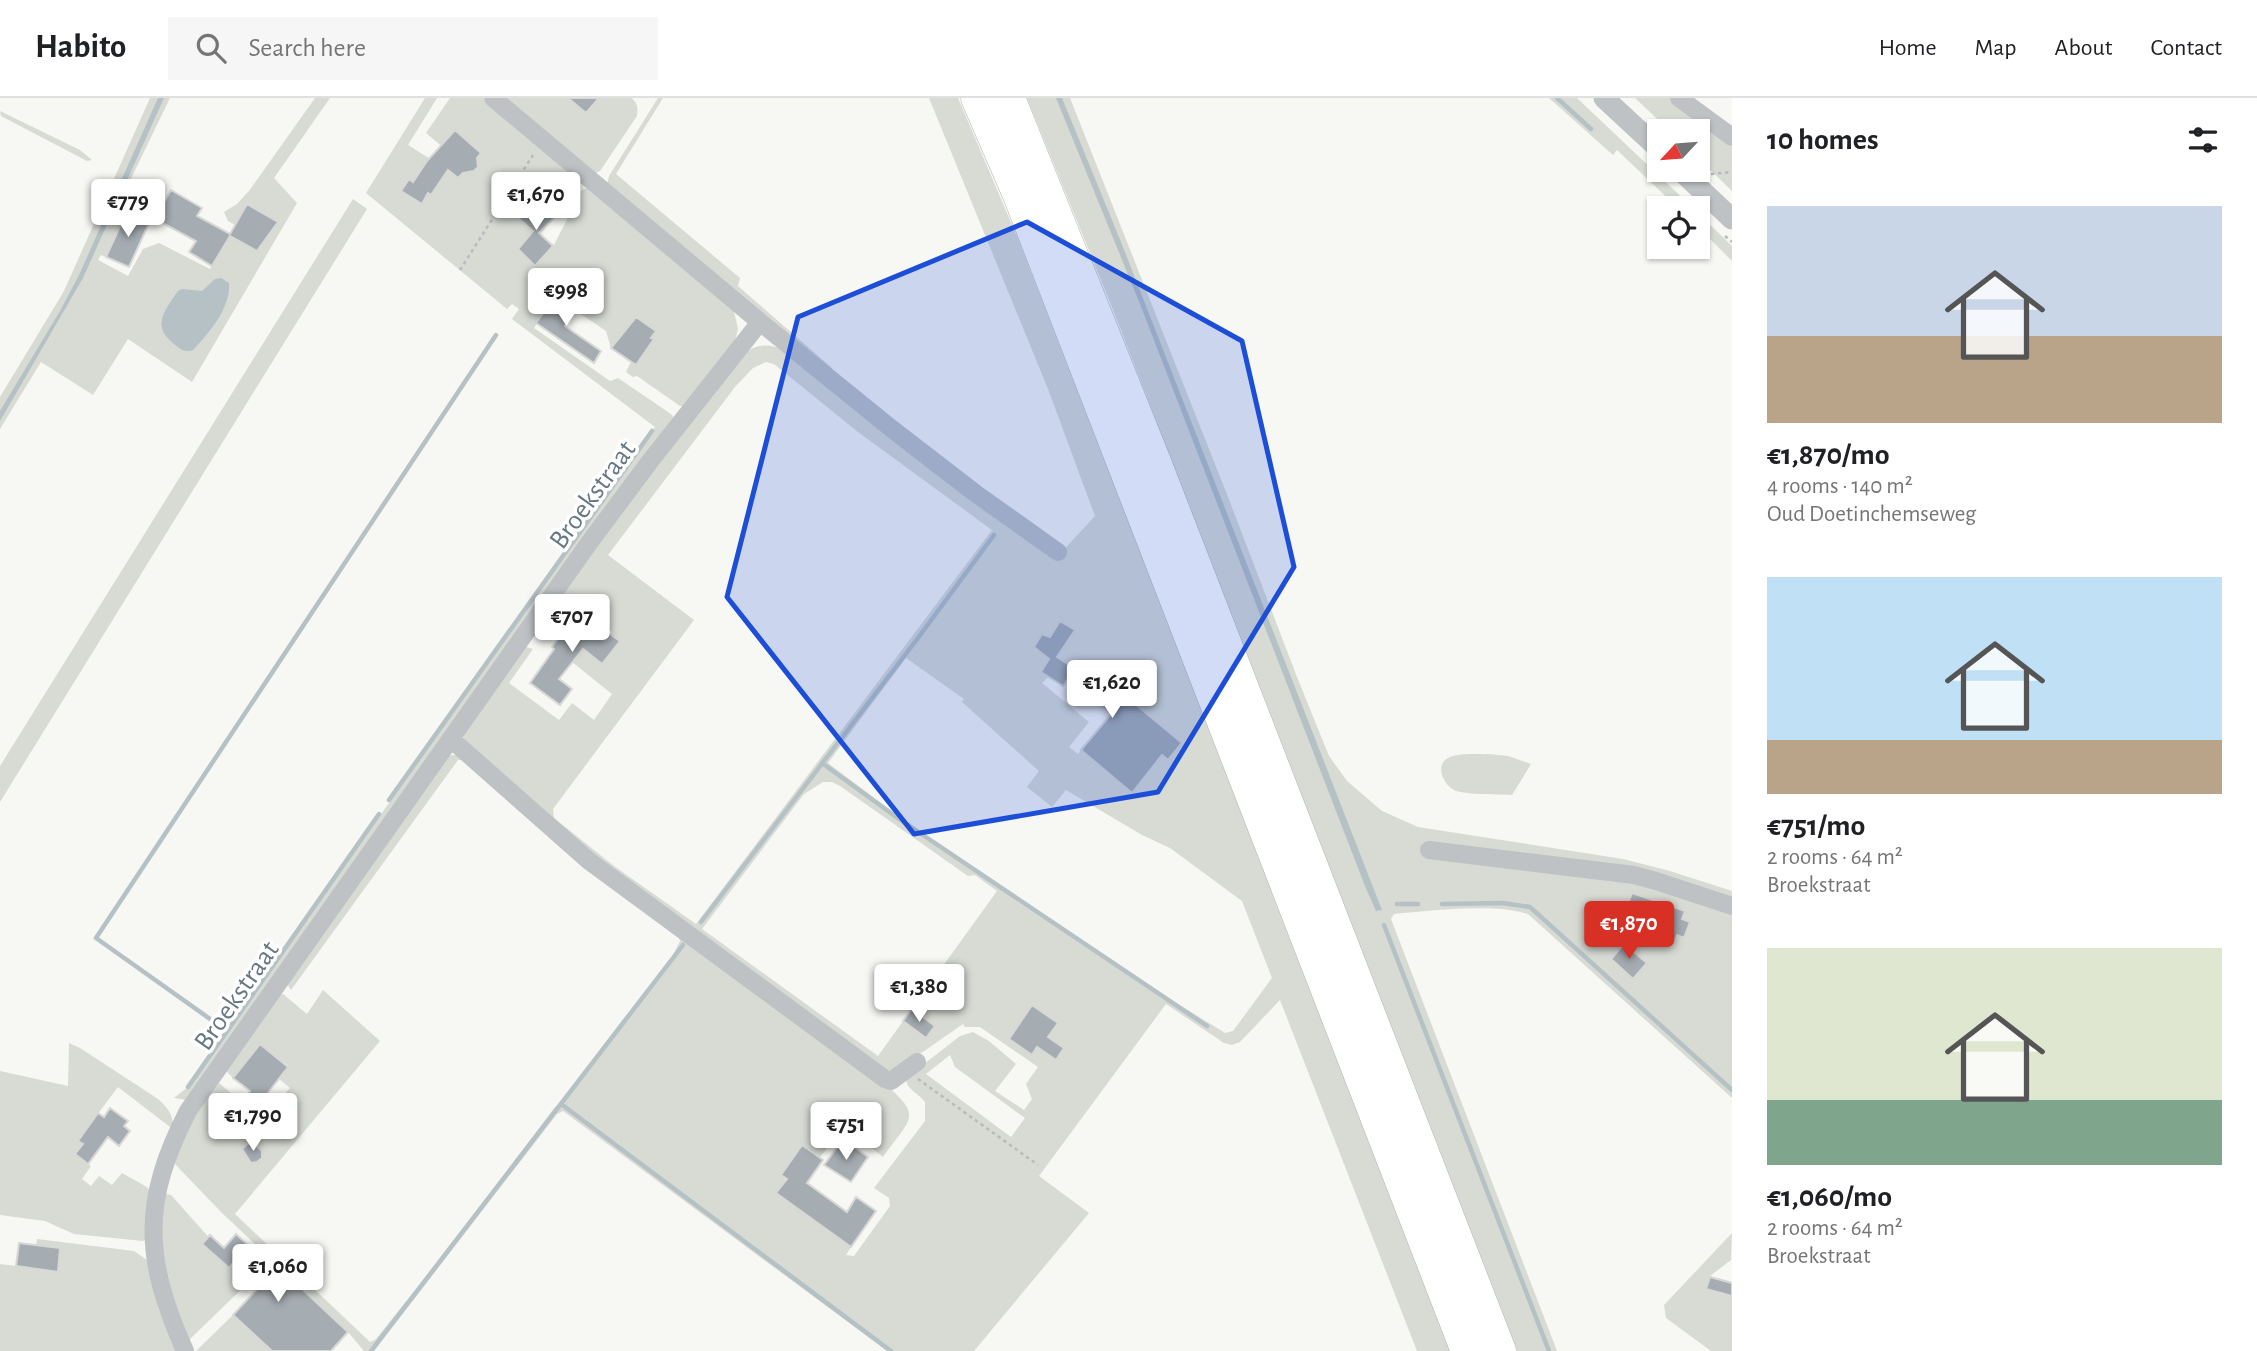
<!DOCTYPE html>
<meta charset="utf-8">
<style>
body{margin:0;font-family:"Alegreya Sans",sans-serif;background:#f6f6f6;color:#202124;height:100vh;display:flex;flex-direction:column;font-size:26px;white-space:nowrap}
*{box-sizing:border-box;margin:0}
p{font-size:23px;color:#757577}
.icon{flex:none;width:38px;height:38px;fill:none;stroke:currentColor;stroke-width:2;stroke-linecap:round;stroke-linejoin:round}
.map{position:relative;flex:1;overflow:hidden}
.details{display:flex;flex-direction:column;background:#fff;width:525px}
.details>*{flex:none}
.needle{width:46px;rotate:244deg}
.controls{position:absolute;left:1647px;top:21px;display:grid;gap:14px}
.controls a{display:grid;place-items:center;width:63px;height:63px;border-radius:0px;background:#fff;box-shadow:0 2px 5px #0004;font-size:35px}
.price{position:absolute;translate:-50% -60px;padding:0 16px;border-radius:7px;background:#fff;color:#222;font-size:23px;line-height:46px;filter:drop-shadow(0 2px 4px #0008)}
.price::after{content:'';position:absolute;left:50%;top:42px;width:21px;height:16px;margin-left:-10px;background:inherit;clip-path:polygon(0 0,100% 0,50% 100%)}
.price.on{background:#d93025;color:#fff}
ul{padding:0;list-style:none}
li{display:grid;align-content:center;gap:14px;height:371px;padding:0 35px}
li span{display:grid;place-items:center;height:217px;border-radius:0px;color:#555}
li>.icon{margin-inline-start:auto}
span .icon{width:126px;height:126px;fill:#fffc;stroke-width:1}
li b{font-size:30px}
h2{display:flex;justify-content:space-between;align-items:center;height:84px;padding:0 35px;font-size:30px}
header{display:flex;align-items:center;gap:42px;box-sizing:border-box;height:98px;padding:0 35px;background:#fff;border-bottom:2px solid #e0e0e0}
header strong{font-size:33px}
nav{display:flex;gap:38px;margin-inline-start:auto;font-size:24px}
.search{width:490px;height:63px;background:#f6f6f6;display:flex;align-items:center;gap:18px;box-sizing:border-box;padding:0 24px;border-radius:0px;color:#757577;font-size:26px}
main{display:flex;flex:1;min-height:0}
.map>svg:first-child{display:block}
</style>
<header>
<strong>Habito</strong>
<div class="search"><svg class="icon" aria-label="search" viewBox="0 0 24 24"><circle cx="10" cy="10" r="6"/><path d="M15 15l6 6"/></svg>Search here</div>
<nav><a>Home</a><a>Map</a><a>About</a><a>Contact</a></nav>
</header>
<main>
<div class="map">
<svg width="1732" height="1253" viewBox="0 0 1732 1253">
<rect width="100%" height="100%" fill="#f7f7f4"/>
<!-- green -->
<path fill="#d7dbd4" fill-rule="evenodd" d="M150,0H170L121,101L130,106L127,113L106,159L101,157L98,162L128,178L143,151L159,145L210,171L237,123L235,127L228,123L224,114L237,106L249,93L315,0H330L274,80L297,105L192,284L128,241L93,297L41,264L0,331V299L64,193Z
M425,0H437L408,47L448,72L457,61L426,35L450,0H483L576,78L564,109L540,136L554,147L582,92L589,89L733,209L738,231L735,243L686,308H680L637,278L633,279L626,274L631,264L611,250L606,233L554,198L534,230L610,283L618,280L668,314L673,318V322L187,1002L174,1000L188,989L655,329L512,221L519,211L512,206L507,211L366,95Z
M502,0H631C638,5 638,10 637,18L600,73L593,76Z
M658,0H663L616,76L740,180L738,188L831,269L836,277L607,87L609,78Z
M929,0H958L1018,141L1452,1253H1417L1280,902L1240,944L1232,947L1224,945L1166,906L1039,1078L1089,1115L974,1253H887L563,1013L557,1016L374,1253H364L348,1234L222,1115L174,1065C182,1034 200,1010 219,985L243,1005L236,1016L252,1030L290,990L279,981L289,968L260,947L233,980L225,972L277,897L283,896L307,916L323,892L380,943L235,1116L370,1244L375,1242L437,1165L555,1009H557L672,859L680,843L678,837L563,751L464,662H458L291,892L286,884L445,660L451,657H461L559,744L593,771L879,980C922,1019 915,1015 883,1059L850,1033L835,1041L820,1059L802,1047L781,1077L786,1082L777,1096L789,1104L799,1091L801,1093L793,1106L851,1149L846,1157L854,1158L890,1108L889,1100L874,1090L925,1023V1004C919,995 906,992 906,980L960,938L973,934L989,943L1016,966L995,993L1024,1012L1032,1001L1026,986L1038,969L980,929H965L963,926L894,974L888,975L878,969L577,749L470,654L463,638L464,632L523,548L533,551L509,585L559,622L572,605L594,622L612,596L572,564L583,551L602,565L611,554L602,548L612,534L569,503L540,541L536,538L535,531L660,358L745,255C758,245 770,246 785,252L952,386L1057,459L1095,418L1048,291ZM766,264L774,266L858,334L992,432L696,826L614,768L554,720L553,711L694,522L608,457L735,289L753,270ZM1060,523L1075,532L1057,559L1074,570L1069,579L1083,591L1099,576L1182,645L1168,662L1162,657L1132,695L1081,652L1078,656L1069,649L1089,624L1042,585L1048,579L1041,574L1049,561L1034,548L1042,536L1050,539ZM906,560L964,601L962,604L1039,673L1027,689L1052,709L1066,692L1142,737L1170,750L1242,803L1272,880L1233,933L1225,935L1170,901L901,720L828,665ZM823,684H832L840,688L968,778L975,777L997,793L878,958L702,831L804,696ZM950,957L955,969L1025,1020L1011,1039L926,976Z
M1027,0H1070L1228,399L1297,579L1329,658L1347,683L1382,713L1418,729L1623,761L1670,773L1732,793V801L1625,783L1732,814V1000L1528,816C1491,805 1433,813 1394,816L1391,821L1557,1253H1517L1114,214Z
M1549,0H1577L1693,110H1678L1617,52L1613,57Z
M1635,0H1673L1732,45V93L1698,60V33H1670Z
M0,13L80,52L92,62L87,63L1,18Z
M353,101L367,111L0,704V668Z
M1698,115L1732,148V163L1698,129Z
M1489,656L1508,658L1531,666L1512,697C1496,696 1471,697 1456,693C1449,690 1444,683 1442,677C1435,651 1474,657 1489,656Z
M69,945L80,950L158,1001C167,1009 173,1016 173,1028L170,1029L118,989L78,1042L83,1046L75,1056L91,1068L82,1081L91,1088L99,1078L112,1087L122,1075C130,1080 146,1087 151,1093L146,1141L143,1143L74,1136L45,1123L0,1117V973L68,988Z
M167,1096L171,1097L221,1153L252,1181L189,1242L184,1241L160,1161L163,1099Z
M1732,1135L1731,1162L1710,1178L1732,1184V1253H1711L1666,1220L1664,1207Z
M37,1141L134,1153L147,1162L159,1212L177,1253H0V1166L16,1168L36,1147Z
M233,1217L272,1253H196Z"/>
<!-- water -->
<path fill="#b5c1c4" d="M158,0H164L83,180L0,323V313L60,213L79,177Z
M1056,0H1062L1121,144L1382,812L1376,813L1365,788L1140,206Z
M221,180L229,185C231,210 209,235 193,252C184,255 180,251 173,245C151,228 165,212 178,193L182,191L202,193L215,181Z"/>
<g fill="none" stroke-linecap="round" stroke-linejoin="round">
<!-- stream -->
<path stroke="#b5c1c4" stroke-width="4.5" d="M1557,0L1591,31
M822,665L899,721L1207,928
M389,702L652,333
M1397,806H1418
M1442,806L1503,805L1530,809L1732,992
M701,824L918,540L994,437
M1384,827L1549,1253
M227,933L96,840L496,237
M188,989L379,716
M561,1006L891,1253
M371,1253L683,847"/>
</g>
<!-- building -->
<path fill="#a6adb2" stroke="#d8d8d6" stroke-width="2" d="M568,0H599L586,15Z
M455,32L481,55L477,60L478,69L474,73L463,75L458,80L448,72L431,97L428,95L422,106L401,93L409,81L413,84L427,63Z
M171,92L202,110L197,118L230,136L247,106L278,124L257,153L230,138L212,168L189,154L196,143L155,121Z
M534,100L555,119L539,135L553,148L535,168L518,151L533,133L518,120Z
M127,113L150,123L129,169L106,159Z
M555,198L576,212L565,228L601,253L594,265L536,225Z
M636,219L656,233L651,240L654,241L636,267L611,250Z
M574,511L620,543L602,566L583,551L559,581L572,591L560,607L530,585L554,551L552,549L568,527L564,525Z
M1060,523L1075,532L1057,559L1092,582L1098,575L1182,645L1168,662L1162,657L1132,695L1081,652L1112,615L1069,579L1063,588L1041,574L1049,561L1034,549L1042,536L1050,539Z
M1632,795L1685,813L1682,821L1690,824L1684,840L1677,837L1674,845L1656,838L1657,834L1622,822Z
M1624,846L1647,865L1633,881L1611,861Z
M1032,907L1058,925L1048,939L1064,950L1056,962L1037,949L1032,957L1009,941Z
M912,911L935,928L926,940L903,923Z
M260,946L288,969L257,1009L265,1015L253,1030L236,1016L250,993L233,980Z
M110,1010L128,1023L124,1028L130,1033L119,1048L108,1039L88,1066L75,1056L83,1046L78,1043L98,1015L104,1019Z
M251,1043L262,1053V1060L257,1064L251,1065L242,1051Z
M802,1047L823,1062L807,1085L847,1114L856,1099L876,1113L851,1149L776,1095L787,1081L781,1077Z
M839,1047L848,1054L853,1048L868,1059L851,1084L824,1067Z
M236,1136L264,1162L268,1159L348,1234L331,1253H272L233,1217L260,1188L234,1164L229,1170L202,1146L210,1137L224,1150Z
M19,1145L60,1150L58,1174L16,1168Z
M1710,1179L1732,1185V1198L1706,1191Z"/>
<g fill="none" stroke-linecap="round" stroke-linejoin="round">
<defs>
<path id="motorway" d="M977,0L1019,97L1467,1253
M1009,0L1155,364L1500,1253"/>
</defs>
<!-- motorway casing -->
<use href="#motorway" stroke="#b1b5b8" stroke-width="33"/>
<!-- path -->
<path stroke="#b8bbbd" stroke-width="2.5" stroke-dasharray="3.5 3.5" stroke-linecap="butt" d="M1652,68L1663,78
M1711,76L1732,74
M1725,138L1732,144
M460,172L533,57
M918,981L1038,1067"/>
<!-- minor -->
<path stroke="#bec2c5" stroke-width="18" d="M1679,0L1732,39
M760,224L892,331L975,395L1058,454
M452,642L589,763L885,981L891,983L917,964
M1429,752L1634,777L1656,783L1732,808
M185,1253C144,1161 141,1104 188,1013L589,445L651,362L760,224L493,0"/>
<!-- tertiary -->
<path stroke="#bec2c5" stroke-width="21" d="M1604,0L1659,51
M1680,72L1732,121"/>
<!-- motorway -->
<use href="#motorway" stroke="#fff" stroke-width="32"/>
</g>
<!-- marked area -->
<path fill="#1d4ed8" fill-opacity="0.2" stroke="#1d4ed8" stroke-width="5" stroke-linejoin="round" d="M1027,124L1242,243L1294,469L1158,694L914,736L727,499L798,219Z"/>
<g text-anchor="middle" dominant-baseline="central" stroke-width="7" stroke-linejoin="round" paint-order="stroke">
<!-- street labels -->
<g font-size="28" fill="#687882" stroke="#fff">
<text transform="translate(593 397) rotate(-54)">Broekstraat</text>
<text transform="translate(237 898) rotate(-55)">Broekstraat</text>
</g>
</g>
</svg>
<div class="controls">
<a><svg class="needle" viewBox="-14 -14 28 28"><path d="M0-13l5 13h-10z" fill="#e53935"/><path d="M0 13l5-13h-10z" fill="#757577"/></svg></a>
<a><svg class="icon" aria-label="locate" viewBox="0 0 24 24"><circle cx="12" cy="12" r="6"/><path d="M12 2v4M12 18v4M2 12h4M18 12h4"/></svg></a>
</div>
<b class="price" style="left:536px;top:134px">€1,670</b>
<b class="price" style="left:128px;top:141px">€779</b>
<b class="price" style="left:566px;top:230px">€998</b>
<b class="price" style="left:572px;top:556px">€707</b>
<b class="price" style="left:1112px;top:622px">€1,620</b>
<b class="price on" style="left:1629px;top:863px">€1,870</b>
<b class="price" style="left:919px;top:926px">€1,380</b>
<b class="price" style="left:253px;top:1055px">€1,790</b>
<b class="price" style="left:846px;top:1064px">€751</b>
<b class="price" style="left:278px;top:1206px">€1,060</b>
</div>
<section class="details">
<h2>10 homes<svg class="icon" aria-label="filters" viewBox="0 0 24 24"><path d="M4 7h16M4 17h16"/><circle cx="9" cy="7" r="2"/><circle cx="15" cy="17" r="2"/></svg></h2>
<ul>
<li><span style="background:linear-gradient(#c9d6e8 60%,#b9a48a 0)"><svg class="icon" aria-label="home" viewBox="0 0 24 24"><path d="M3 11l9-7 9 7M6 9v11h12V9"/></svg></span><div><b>€1,870/mo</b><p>4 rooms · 140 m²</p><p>Oud Doetinchemseweg</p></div></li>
<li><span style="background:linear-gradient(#bfe0f5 75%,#b9a48a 0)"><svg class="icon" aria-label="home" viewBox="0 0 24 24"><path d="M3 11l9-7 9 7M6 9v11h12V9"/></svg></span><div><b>€751/mo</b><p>2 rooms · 64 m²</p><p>Broekstraat</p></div></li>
<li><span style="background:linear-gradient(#dfe7d0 70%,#7fa58c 0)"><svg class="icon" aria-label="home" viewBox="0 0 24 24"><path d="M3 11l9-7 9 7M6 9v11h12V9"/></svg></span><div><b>€1,060/mo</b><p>2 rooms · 64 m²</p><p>Broekstraat</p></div></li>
</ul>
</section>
</main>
